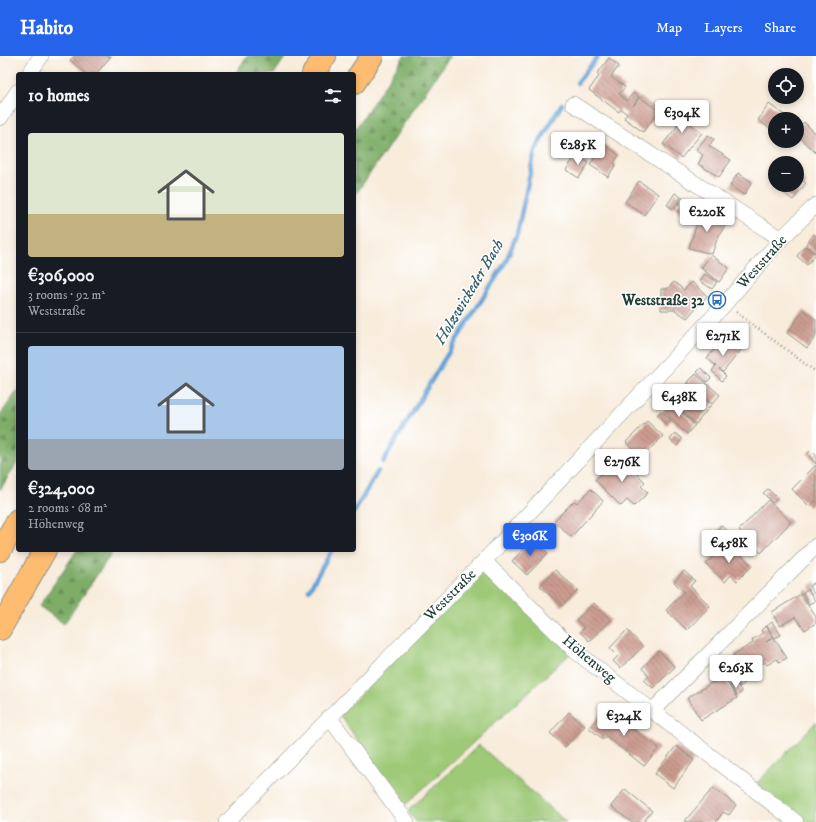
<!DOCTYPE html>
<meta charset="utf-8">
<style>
body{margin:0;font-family:"IM FELL DW Pica",serif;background:#242831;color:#f1f3f6;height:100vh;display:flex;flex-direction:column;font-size:15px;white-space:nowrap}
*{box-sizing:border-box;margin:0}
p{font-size:13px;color:#9ea1a6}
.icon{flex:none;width:22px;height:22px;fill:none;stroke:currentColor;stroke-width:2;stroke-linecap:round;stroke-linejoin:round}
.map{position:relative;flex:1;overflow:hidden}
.panel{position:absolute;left:16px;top:16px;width:340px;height:480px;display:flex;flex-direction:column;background:#171b24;border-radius:4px;box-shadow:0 2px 6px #0003}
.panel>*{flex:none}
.tools{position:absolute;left:768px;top:12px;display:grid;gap:8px}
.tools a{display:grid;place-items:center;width:36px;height:36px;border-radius:50%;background:#171b24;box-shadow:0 2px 6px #0003;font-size:20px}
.price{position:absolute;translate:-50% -34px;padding:0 9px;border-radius:4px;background:#fff;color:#222;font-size:13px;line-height:26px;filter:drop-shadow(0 1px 2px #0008)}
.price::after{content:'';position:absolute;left:50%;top:24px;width:12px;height:9px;margin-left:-6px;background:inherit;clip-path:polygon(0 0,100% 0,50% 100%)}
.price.selected{background:#2563eb;color:#fff}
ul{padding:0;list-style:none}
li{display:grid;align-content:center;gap:8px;height:212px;padding:0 12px}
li+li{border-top:1px solid #363941}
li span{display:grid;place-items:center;height:124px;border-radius:4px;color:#555}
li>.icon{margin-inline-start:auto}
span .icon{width:72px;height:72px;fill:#fffc;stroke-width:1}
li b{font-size:17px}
h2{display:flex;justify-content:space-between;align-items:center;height:48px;padding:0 12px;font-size:17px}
header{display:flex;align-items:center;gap:24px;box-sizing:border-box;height:56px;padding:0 20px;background:#2563eb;color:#fff}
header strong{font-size:19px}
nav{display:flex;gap:22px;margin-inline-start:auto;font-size:14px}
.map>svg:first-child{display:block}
</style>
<header>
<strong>Habito</strong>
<nav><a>Map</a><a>Layers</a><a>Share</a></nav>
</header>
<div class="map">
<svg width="816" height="766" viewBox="0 0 816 766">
<defs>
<pattern id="forest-firs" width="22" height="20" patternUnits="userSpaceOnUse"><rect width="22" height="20" fill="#7ead68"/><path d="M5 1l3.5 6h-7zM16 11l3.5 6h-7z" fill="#678e56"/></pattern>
<pattern id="building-back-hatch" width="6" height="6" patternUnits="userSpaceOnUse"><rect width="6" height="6" fill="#cc9c90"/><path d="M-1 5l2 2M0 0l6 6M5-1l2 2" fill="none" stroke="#a58076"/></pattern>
</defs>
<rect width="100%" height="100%" fill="#fff"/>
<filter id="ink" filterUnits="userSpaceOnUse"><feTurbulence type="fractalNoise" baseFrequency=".025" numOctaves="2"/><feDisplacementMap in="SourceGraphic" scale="8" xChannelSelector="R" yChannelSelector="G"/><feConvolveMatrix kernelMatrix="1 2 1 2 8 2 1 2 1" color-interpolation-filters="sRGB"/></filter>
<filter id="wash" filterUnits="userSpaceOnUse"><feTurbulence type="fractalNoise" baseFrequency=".012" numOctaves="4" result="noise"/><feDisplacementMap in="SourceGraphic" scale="16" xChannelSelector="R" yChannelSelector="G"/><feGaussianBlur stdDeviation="0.9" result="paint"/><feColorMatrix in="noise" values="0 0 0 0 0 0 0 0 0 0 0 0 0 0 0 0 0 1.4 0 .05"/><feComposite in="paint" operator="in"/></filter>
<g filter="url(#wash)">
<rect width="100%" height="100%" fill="#f8ecdb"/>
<!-- green -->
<path fill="#9ec977" stroke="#5e8356" d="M485,512L571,597L404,750L340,659Z
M816,666V766H800L754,730Z
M479,689L566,766H416L408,755Z"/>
<!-- forest -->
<path fill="url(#forest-firs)" stroke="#4e754e" d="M247,0H286L274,18H235Z
M404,0H450L354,141V75Z
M18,334V405L0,434V359Z
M77,494H114L64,568L39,550Z"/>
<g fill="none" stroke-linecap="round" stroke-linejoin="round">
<!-- stream -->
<path stroke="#64a0d4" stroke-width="4.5" d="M577,27L598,0
M383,406L442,307L505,207L517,178L535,94L562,48
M354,456L378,415
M309,534L332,494"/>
</g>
<g id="blocks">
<!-- building -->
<path fill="url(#building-back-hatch)" d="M74,0H111L96,18H86L70,4Z
M609,2L619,10L611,21L625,31L619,38L627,45L633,37L639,41L633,50L640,41L659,55L643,76L624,62L627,58L621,53L619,56L589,34L599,20L597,18Z
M685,48L691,52L683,62L702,77L681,102L663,88L678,69L672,64Z
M769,48L787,61L785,63H775V76L758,64Z
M804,66L816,78V97L797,79V73Z
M708,79L714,83L709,90L731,104L719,121L698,108L703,99L696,94Z
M603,88L619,99L614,107L616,108L608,121L590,109Z
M576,99L589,107L579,122L566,114Z
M738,117L752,126L744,139L730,130Z
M797,120L806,127L793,144L776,131L777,129H797Z
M639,125L658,138L644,159L625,146Z
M675,137L681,141L673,153L667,149Z
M683,141L705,155L697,167L675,153Z
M708,153L727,166L717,183L712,198L689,192L696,170Z
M814,178L816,180V197L806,188Z
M805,190L816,198L807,209L797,200Z
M711,199L729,212L719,226L701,212Z
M705,218L717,226L712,233L700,225Z
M674,226L684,234L692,226L707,240L687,262L675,254H661V233H667Z
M804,254L816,264V280L807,292L787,277Z
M725,281L741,294L723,316L719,313L726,320L722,325L712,315L716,310L707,302Z
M701,312L711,322L707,326L697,316Z
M696,318L720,339L712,348L688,326Z
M687,327L711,349L696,368L673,347L681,338L679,336Z
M672,347L695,369L687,378L663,356Z
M661,355L671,364L667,369L657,359Z
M647,365L663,380L642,401L626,386Z
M675,377L682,383L677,390L670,384Z
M811,394L816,399V408L807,398Z
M619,400L645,426L641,430L648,437L634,450L627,444L621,450L595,424Z
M816,409V444L810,451L792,433Z
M591,433L603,445L571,481L554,465L574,445L577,447Z
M768,433L777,442L773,447L763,437Z
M768,444L791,466L761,497L739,474Z
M721,469L731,478L726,483L717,474Z
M533,483L548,497L527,519L512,505Z
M728,486L752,510L737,525L731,519L725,526L706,508Z
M555,514L578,534L562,550L540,530Z
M684,515L695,525L690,530L710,550L687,574L666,554L684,536L674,526Z
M816,526V541L809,530Z
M808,533L815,545L809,548L803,537Z
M801,538L816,561V567L805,574L795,561L780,570L772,556Z
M594,547L611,564L589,585L580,576L584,572L576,564Z
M772,566L781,579L775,582L767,570Z
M766,570L773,581L766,586L774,582L787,602L779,606L777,603L767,609L765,606L745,618L733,599L753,587L752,584L763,577L761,574Z
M627,574L643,591L620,612L613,605L618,600L610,592Z
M659,595L675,611L653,632L644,624L649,620L642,612Z
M737,615L745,627L740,631L731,618Z
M723,620L737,642L701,664L687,642Z
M735,626L742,636L737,640L730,629Z
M605,652L659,692L644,710L606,680L603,683L589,672Z
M569,656L585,670L565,691L550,677Z
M676,690L694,704L673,732L655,718Z
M713,732L736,749L729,759L723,756L716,766H684Z
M625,733L652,755L643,766H631L611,750Z"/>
</g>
</g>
<g filter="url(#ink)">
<use href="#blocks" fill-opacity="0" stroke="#8c9488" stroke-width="1"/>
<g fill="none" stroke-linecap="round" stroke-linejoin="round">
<defs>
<path id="minor" d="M29,18L41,0
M573,48L781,183
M0,62L18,35
M484,505L575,595L796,766
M653,654L816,490
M329,661L407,766
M227,766L484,505L723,250L781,183L816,149"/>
<path id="highway" d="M313,18L325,0
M354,27L372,0
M0,494L18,464
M0,573L45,494"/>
</defs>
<!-- minor casing -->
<use href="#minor" stroke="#8c9488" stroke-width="16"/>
<!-- highway casing -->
<use href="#highway" stroke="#8c9488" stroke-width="24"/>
<!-- path -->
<path stroke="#8c9488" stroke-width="2.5" stroke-dasharray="1 3" stroke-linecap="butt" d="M736,256L816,316"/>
<!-- minor -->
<use href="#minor" stroke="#fff" stroke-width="15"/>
<!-- highway -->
<use href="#highway" stroke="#febc70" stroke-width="22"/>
</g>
</g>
<!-- icons -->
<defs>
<symbol id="bus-ring" viewBox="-11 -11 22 22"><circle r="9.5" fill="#fff" stroke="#1f6fb2" stroke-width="1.5"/><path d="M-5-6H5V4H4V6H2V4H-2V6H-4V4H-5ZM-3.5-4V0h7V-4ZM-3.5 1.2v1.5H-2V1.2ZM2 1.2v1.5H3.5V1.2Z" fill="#1f6fb2"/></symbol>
</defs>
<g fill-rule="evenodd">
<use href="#bus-ring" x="707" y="234" width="20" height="20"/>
</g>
<g text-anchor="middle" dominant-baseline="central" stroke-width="3" stroke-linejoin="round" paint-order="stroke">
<!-- street labels -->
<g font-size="15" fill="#1f3d34" stroke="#fff">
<text transform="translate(762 206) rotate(-48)">Weststraße</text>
<text transform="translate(450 539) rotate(-45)">Weststraße</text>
<text transform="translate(589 603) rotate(40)">Höhenweg</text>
</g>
<!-- poi labels -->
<g font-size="15" font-weight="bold" fill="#1f3d34" stroke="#fff" text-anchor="end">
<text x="704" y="244">Weststraße 32</text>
</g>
<!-- water labels -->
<g font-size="16" font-style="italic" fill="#37606c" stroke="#fff">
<text transform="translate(469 236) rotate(-59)">Holzwickeder Bach</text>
</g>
</g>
</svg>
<div class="tools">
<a><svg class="icon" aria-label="locate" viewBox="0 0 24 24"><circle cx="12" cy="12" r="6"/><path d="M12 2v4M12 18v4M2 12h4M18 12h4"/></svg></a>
<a>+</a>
<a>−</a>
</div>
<b class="price" style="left:682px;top:78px">€304K</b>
<b class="price" style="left:578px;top:110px">€285K</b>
<b class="price" style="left:707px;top:177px">€220K</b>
<b class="price" style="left:723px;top:301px">€271K</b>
<b class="price" style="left:679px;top:362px">€438K</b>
<b class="price" style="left:622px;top:427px">€276K</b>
<b class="price selected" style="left:530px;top:501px">€306K</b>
<b class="price" style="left:729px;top:508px">€458K</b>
<b class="price" style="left:736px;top:633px">€263K</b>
<b class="price" style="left:624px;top:681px">€324K</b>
<section class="panel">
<h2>10 homes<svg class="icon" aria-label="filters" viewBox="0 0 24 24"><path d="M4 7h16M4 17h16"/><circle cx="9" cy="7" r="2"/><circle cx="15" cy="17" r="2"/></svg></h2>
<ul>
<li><span style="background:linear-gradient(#dfe7d0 65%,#c2b280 0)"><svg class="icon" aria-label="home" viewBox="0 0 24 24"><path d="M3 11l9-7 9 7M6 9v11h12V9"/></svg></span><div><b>€306,000</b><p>3 rooms · 92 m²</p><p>Weststraße</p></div></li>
<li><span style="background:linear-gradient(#a9c7e8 75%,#9aa5b1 0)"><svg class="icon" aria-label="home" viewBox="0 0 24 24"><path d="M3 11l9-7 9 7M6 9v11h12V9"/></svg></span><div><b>€324,000</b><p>2 rooms · 68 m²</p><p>Höhenweg</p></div></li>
</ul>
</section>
</div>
